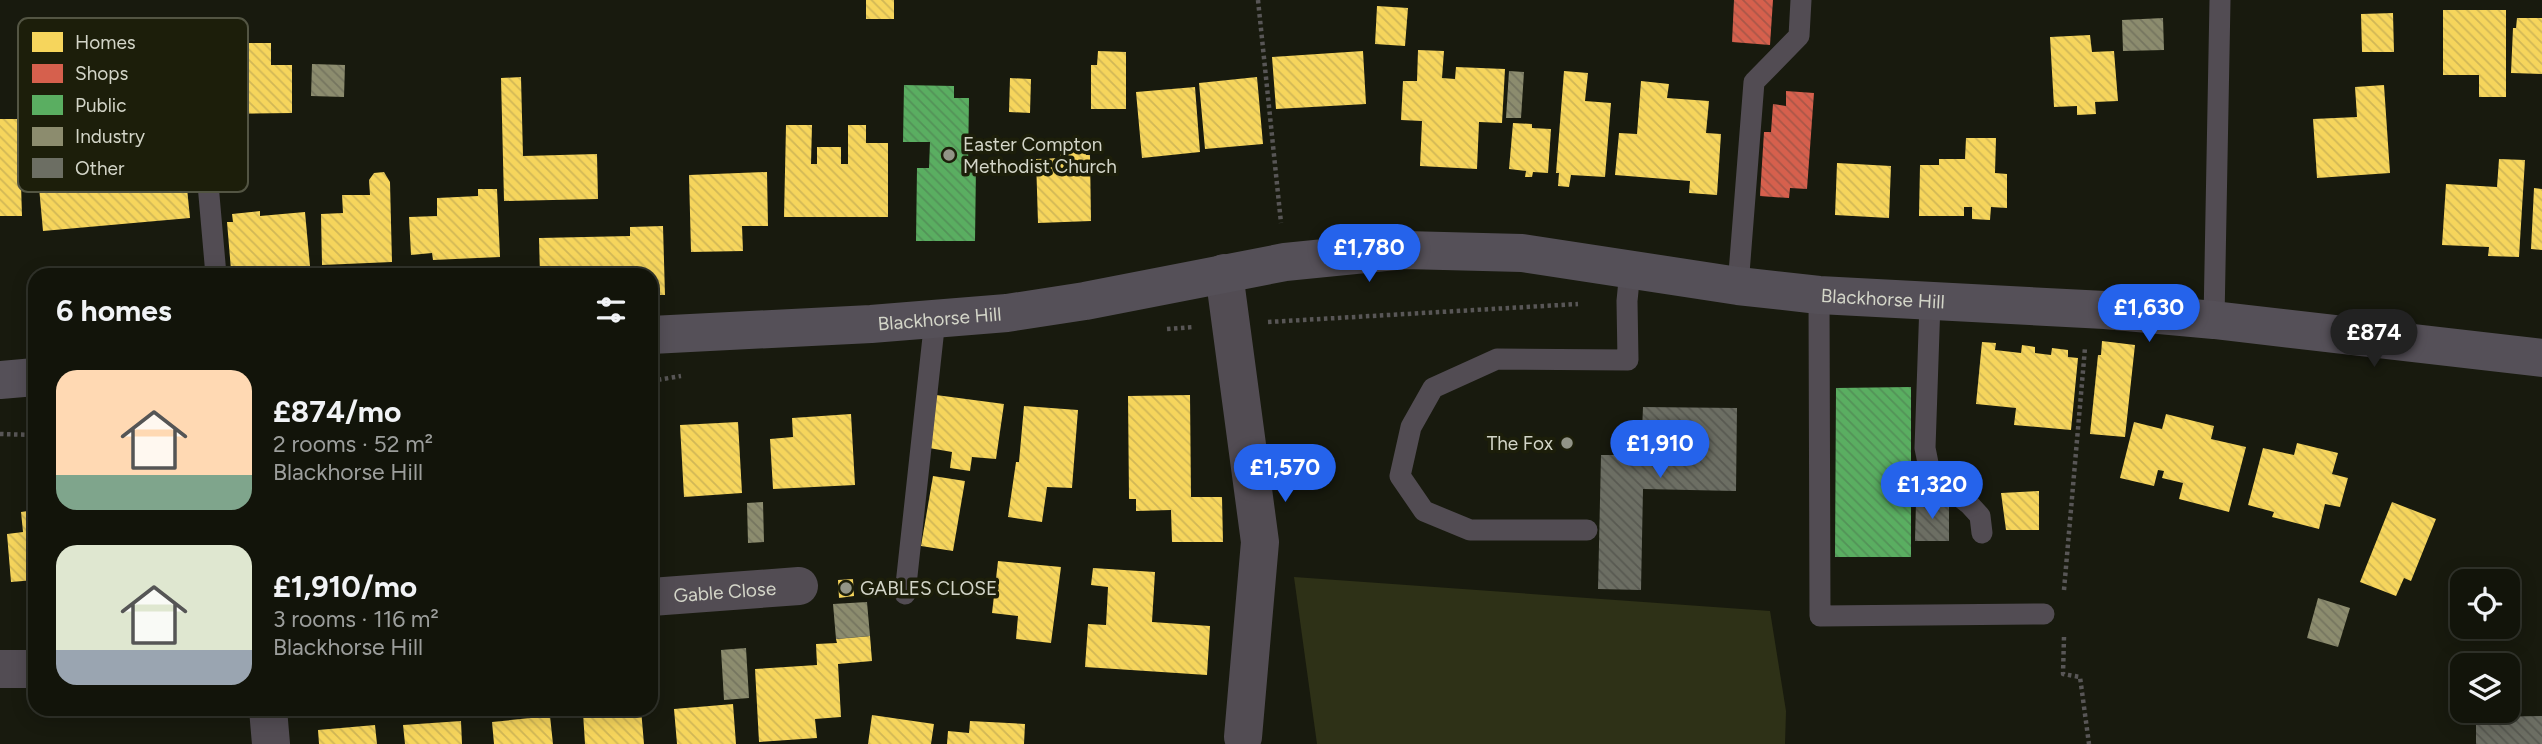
<!DOCTYPE html>
<meta charset="utf-8">
<style>
body{margin:0;font-family:Figtree,sans-serif;background:#1f2118;color:#f1f3f6;height:100vh;display:flex;flex-direction:column;font-size:26px;white-space:nowrap}
*{box-sizing:border-box;margin:0}
p{font-size:23px;color:#9c9e9c}
.icon{flex:none;width:38px;height:38px;fill:none;stroke:currentColor;stroke-width:2;stroke-linecap:round;stroke-linejoin:round}
.map{position:relative;flex:1;overflow:hidden}
.side{position:absolute;left:28px;top:268px;width:630px;height:448px;display:flex;flex-direction:column;background:#12140a;border-radius:21px;box-shadow:0 4px 18px #0003,0 0 0 2px #31332b}
.side>*{flex:none}
.buttons{position:absolute;left:2450px;top:569px;display:grid;gap:14px}
.buttons a{display:grid;place-items:center;width:70px;height:70px;border-radius:14px;background:#12140a;box-shadow:0 4px 18px #0003,0 0 0 2px #31332b;font-size:35px}
.price{position:absolute;translate:-50% -60px;padding:0 16px;border-radius:24px;background:#2563eb;color:#fff;font-size:23px;line-height:46px;filter:drop-shadow(0 2px 4px #0008)}
.price::after{content:'';position:absolute;left:50%;top:42px;width:21px;height:16px;margin-left:-10px;background:inherit;clip-path:polygon(0 0,100% 0,50% 100%)}
.price.on{background:#222;color:#fff}
ul{padding:0;list-style:none}
li{display:flex;align-items:center;gap:21px;height:175px;padding:0 28px}
li span{display:grid;place-items:center;flex:none;width:196px;height:140px;border-radius:21px;color:#555}
li>.icon{margin-inline-start:auto}
span .icon{width:84px;height:84px;fill:#fffc;stroke-width:1}
li b{font-size:30px}
h2{display:flex;justify-content:space-between;align-items:center;height:84px;padding:0 28px;font-size:30px}
.map>svg:first-child{display:block}
</style>
<div class="map">
<svg width="2542" height="744" viewBox="0 0 2542 744">
<defs>
<pattern id="homes-back-hatch" width="6" height="6" patternUnits="userSpaceOnUse" patternTransform="scale(1.75)"><rect width="6" height="6" fill="#f6d55c"/><path d="M-1 5l2 2M0 0l6 6M5-1l2 2" fill="none" stroke="#d1b756"/></pattern>
<pattern id="shops-back-hatch" width="6" height="6" patternUnits="userSpaceOnUse" patternTransform="scale(1.75)"><rect width="6" height="6" fill="#d6604d"/><path d="M-1 5l2 2M0 0l6 6M5-1l2 2" fill="none" stroke="#a95648"/></pattern>
<pattern id="public-back-hatch" width="6" height="6" patternUnits="userSpaceOnUse" patternTransform="scale(1.75)"><rect width="6" height="6" fill="#5aae61"/><path d="M-1 5l2 2M0 0l6 6M5-1l2 2" fill="none" stroke="#539258"/></pattern>
<pattern id="industry-back-hatch" width="6" height="6" patternUnits="userSpaceOnUse" patternTransform="scale(1.75)"><rect width="6" height="6" fill="#8c8c6e"/><path d="M-1 5l2 2M0 0l6 6M5-1l2 2" fill="none" stroke="#75755f"/></pattern>
<pattern id="building-back-hatch" width="6" height="6" patternUnits="userSpaceOnUse" patternTransform="scale(1.75)"><rect width="6" height="6" fill="#6c6e63"/><path d="M-1 5l2 2M0 0l6 6M5-1l2 2" fill="none" stroke="#585951"/></pattern>
</defs>
<rect width="100%" height="100%" fill="#181a0e"/>
<!-- grass -->
<path fill="#2e3117" d="M1294,577L1770,611L1786,711L1785,744H1317Z"/>
<!-- homes -->
<path fill="url(#homes-back-hatch)" d="M866,0H894V19H866Z
M1377,6L1408,8L1405,46L1375,44Z
M2443,10H2506V97H2479V75H2443Z
M2393,13L2394,52H2362L2361,14Z
M2517,18H2542V74L2511,73L2513,28H2516Z
M2090,35L2092,52L2114,51L2118,101L2095,102L2096,114L2077,115V106L2054,107L2050,37Z
M225,43H271V65H292V113L226,114Z
M1418,50L1444,51L1442,78L1455,79L1456,67L1505,69L1502,123L1479,122L1477,169L1420,166L1422,121L1401,120L1403,81H1417Z
M1098,51L1126,52V109H1091V65H1097Z
M1363,51L1366,104L1276,109L1272,57Z
M1564,71L1588,73L1585,101L1611,103L1605,177L1571,175L1569,187L1558,186L1559,173H1556Z
M521,77L523,156L597,154L598,199L504,201L501,78Z
M1257,77L1263,144L1205,149L1199,83Z
M1010,78L1031,79L1030,113L1009,112Z
M1641,81L1669,84L1667,98L1709,101L1706,133L1721,134L1717,195L1689,193L1690,181L1615,175L1619,133L1637,134Z
M2384,85L2390,173L2317,178L2313,119L2357,117L2355,87Z
M1195,87L1200,152L1142,158L1136,92Z
M0,119H19L22,216H0Z
M1513,123L1532,124V128L1551,129L1548,173L1533,172L1532,177H1525L1526,171L1509,169Z
M786,125H812L811,164H817V147H841V164H848V125H866V143H888V217H784Z
M1966,138H1996L1995,173L2007,174V208L1991,207L1990,220L1972,219V207H1964V216H1919L1920,165H1939V159H1965Z
M1076,139L1086,147V155H1090L1091,221L1038,223L1036,159L1060,158V148L1069,140Z
M130,145L132,163L184,158L190,218L43,231L37,165L56,164L54,152Z
M2499,159L2525,160L2519,257L2488,256L2489,247L2442,245L2446,184L2497,187Z
M1837,163L1891,166L1889,218L1835,215Z
M384,172L390,182L392,262L322,265L321,214L343,213L342,195H370L369,180L374,173Z
M767,172L768,226H742L743,251L691,252L689,175Z
M2534,188L2542,189V250L2531,249Z
M478,189H497L500,257L433,260L432,253L411,255L409,217L437,216V198L478,196Z
M260,211V216L305,212L310,266L273,269V275H240V270H231L227,222H233L232,214Z
M663,226L665,295H651V275H540L539,238L630,236V227Z
M2102,341L2135,345L2125,437L2090,434L2098,355H2101Z
M1982,342L1996,343L1995,350L2021,353L2022,345L2035,347V353L2051,355L2052,348L2068,350V357L2078,358L2071,430L2014,425L2016,408L1976,404Z
M936,395L1004,404L996,459L972,457L970,471L950,468L952,452L929,448Z
M1190,395L1191,497H1222L1223,542H1172L1171,510L1136,511V499H1129L1128,396Z
M1024,406L1078,410L1072,488L1047,487L1042,522L1008,517L1016,462H1019Z
M851,414L855,485L773,489L770,439L793,437L792,418Z
M2166,414L2214,426L2211,439L2246,447L2229,512L2179,499L2183,483L2162,478L2164,471L2158,470L2154,486L2120,478L2134,422L2162,429Z
M738,422L742,493L684,497L680,425Z
M2297,443L2338,453L2332,474L2348,478L2340,507L2325,504L2319,529L2272,517L2274,512L2248,505L2263,448L2294,455Z
M933,476L965,481L953,551L921,546Z
M2039,491V530H2006L2001,493Z
M2392,502L2436,519L2411,581L2404,578L2396,596L2360,582Z
M35,510V580L11,582L7,534L23,532L21,512Z
M998,561L1061,567L1051,643L1016,639L1018,616L992,613Z
M1093,568L1155,572L1152,622L1210,626L1207,675L1085,667L1088,624L1106,625L1108,587L1091,585Z
M853,579L854,596L839,598L838,580Z
M870,636L872,661L838,664L841,717L815,719L817,738L759,742L755,669L817,665L816,644L837,643L836,639Z
M733,704L736,744H677L674,709Z
M641,709L644,744H585L583,713Z
M872,715L934,724L931,744H868Z
M550,716L553,744H494L492,722Z
M461,721L462,744H405L403,725Z
M970,721L1025,724L1024,744H947L948,731L969,733Z
M375,725L377,744H319L318,730Z"/>
<!-- shops -->
<path fill="url(#shops-back-hatch)" d="M1734,0H1773L1770,45L1732,42Z
M1786,91L1814,93L1807,189L1790,188L1789,198L1760,196L1764,132H1771L1773,104L1786,106Z"/>
<!-- public -->
<path fill="url(#public-back-hatch)" d="M904,85L954,86V98H969L968,167H976L975,241H916L917,168H929L930,142H903Z
M1911,387V557H1835L1836,388Z"/>
<!-- industry -->
<path fill="url(#industry-back-hatch)" d="M2163,18L2164,50L2123,51L2122,20Z
M312,64L345,65L344,97L311,96Z
M1509,71L1524,72L1521,118H1506Z
M763,502L764,542L748,543L747,503Z
M2318,598L2350,608L2338,647L2307,638Z
M867,602L870,636L836,639L833,604Z
M746,648L749,698L724,700L721,650Z"/>
<!-- building -->
<path fill="url(#building-back-hatch)" d="M1643,407L1737,408L1736,491L1643,489L1641,590L1598,589L1601,455H1641Z
M1916,501L1949,502V541H1915Z
M2542,716V744H2476V717Z"/>
<g fill="none" stroke-linecap="round" stroke-linejoin="round">
<!-- path -->
<path stroke="#585656" stroke-width="4.5" stroke-dasharray="3.5 3.5" stroke-linecap="butt" d="M1258,0L1281,223
M1268,322L1578,304
M1167,329L1193,327
M651,381L681,376
M0,434L35,435
M2064,590L2085,348
M2064,637L2063,674L2080,677L2089,744"/>
<!-- lane -->
<path stroke="#524c53" stroke-width="21" d="M200,93L216,275
M1738,286L1754,82L1799,36L1801,0
M1819,295L1820,616L2044,614
M1930,302L1925,448L1929,468L1937,479L1969,504L1980,516L1982,533
M2214,320L2220,0
M1587,530H1470L1424,511L1400,476L1411,427L1433,388L1497,359L1628,360L1627,301L1630,270
M905,594L935,319"/>
<!-- street -->
<g stroke="#524c53" stroke-width="38">
<path d="M1224,273L1260,542L1243,737"/>
<path id="s1" d="M651,597L799,586"/>
<path d="M0,669H35"/>
<path d="M268,709L271,744"/>
</g>
<!-- secondary -->
<g stroke="#555058" stroke-width="38">
<path id="s2" d="M651,335L871,324L1007,313L1085,301L1285,262L1405,250L1522,253L1738,286L1819,295L2105,310L2214,320L2542,358"/>
<path d="M0,380L35,377"/>
</g>
</g>
<!-- markers -->
<g fill="#929487" stroke="#1c1e0a" stroke-width="2.5">
<circle cx="949" cy="155" r="7"/>
<circle cx="1567" cy="443" r="7"/>
<circle cx="846" cy="588" r="7"/>
</g>
<g text-anchor="middle" dominant-baseline="central" stroke-width="7" stroke-linejoin="round" paint-order="stroke">
<!-- poi labels -->
<g font-size="19" fill="#d3d5c8" stroke="#1c1e0a" text-anchor="start">
<text x="963" y="144">Easter Compton<tspan x="963" dy="22">Methodist Church</tspan></text>
<text x="1553" y="443" text-anchor="end">The Fox</text>
<text x="860" y="588">GABLES CLOSE</text>
</g>
<!-- street labels -->
<g font-size="19" fill="#d3d5c8" stroke="#1c1e0a">
<text stroke="none"><textPath href="#s2" startOffset="1241">Blackhorse Hill</textPath></text>
<text stroke="none"><textPath href="#s2" startOffset="289">Blackhorse Hill</textPath></text>
<text stroke="none"><textPath href="#s1" startOffset="74">Gable Close</textPath></text>
</g>
</g>
<!-- legend -->
<rect x="18" y="18" width="230" height="174" rx="10" fill="#1c1e0a" stroke="#535543" stroke-width="2"/>
<rect x="32" y="32" width="31" height="20" fill="#f6d55c"/>
<rect x="32" y="64" width="31" height="19" fill="#d6604d"/>
<rect x="32" y="95" width="31" height="20" fill="#5aae61"/>
<rect x="32" y="127" width="31" height="19" fill="#8c8c6e"/>
<rect x="32" y="158" width="31" height="20" fill="#6c6e63"/>
<g font-size="19" fill="#d3d5c8">
<text x="75" y="49">Homes</text>
<text x="75" y="80">Shops</text>
<text x="75" y="112">Public</text>
<text x="75" y="143">Industry</text>
<text x="75" y="175">Other</text>
</g>
</svg>
<div class="buttons">
<a><svg class="icon" aria-label="locate" viewBox="0 0 24 24"><circle cx="12" cy="12" r="6"/><path d="M12 2v4M12 18v4M2 12h4M18 12h4"/></svg></a>
<a><svg class="icon" aria-label="layers" viewBox="0 0 24 24"><path d="M12 4l9 5-9 5-9-5zM3 14l9 5 9-5"/></svg></a>
</div>
<b class="price" style="left:1369px;top:284px">£1,780</b>
<b class="price" style="left:2149px;top:344px">£1,630</b>
<b class="price on" style="left:2374px;top:369px">£874</b>
<b class="price" style="left:1660px;top:480px">£1,910</b>
<b class="price" style="left:1285px;top:504px">£1,570</b>
<b class="price" style="left:1932px;top:521px">£1,320</b>
<section class="side">
<h2>6 homes<svg class="icon" aria-label="filters" viewBox="0 0 24 24"><path d="M4 7h16M4 17h16"/><circle cx="9" cy="7" r="2"/><circle cx="15" cy="17" r="2"/></svg></h2>
<ul>
<li><span style="background:linear-gradient(#ffd9b3 75%,#7fa58c 0)"><svg class="icon" aria-label="home" viewBox="0 0 24 24"><path d="M3 11l9-7 9 7M6 9v11h12V9"/></svg></span><div><b>£874/mo</b><p>2 rooms · 52 m²</p><p>Blackhorse Hill</p></div></li>
<li><span style="background:linear-gradient(#dfe7d0 75%,#9aa5b1 0)"><svg class="icon" aria-label="home" viewBox="0 0 24 24"><path d="M3 11l9-7 9 7M6 9v11h12V9"/></svg></span><div><b>£1,910/mo</b><p>3 rooms · 116 m²</p><p>Blackhorse Hill</p></div></li>
</ul>
</section>
</div>
